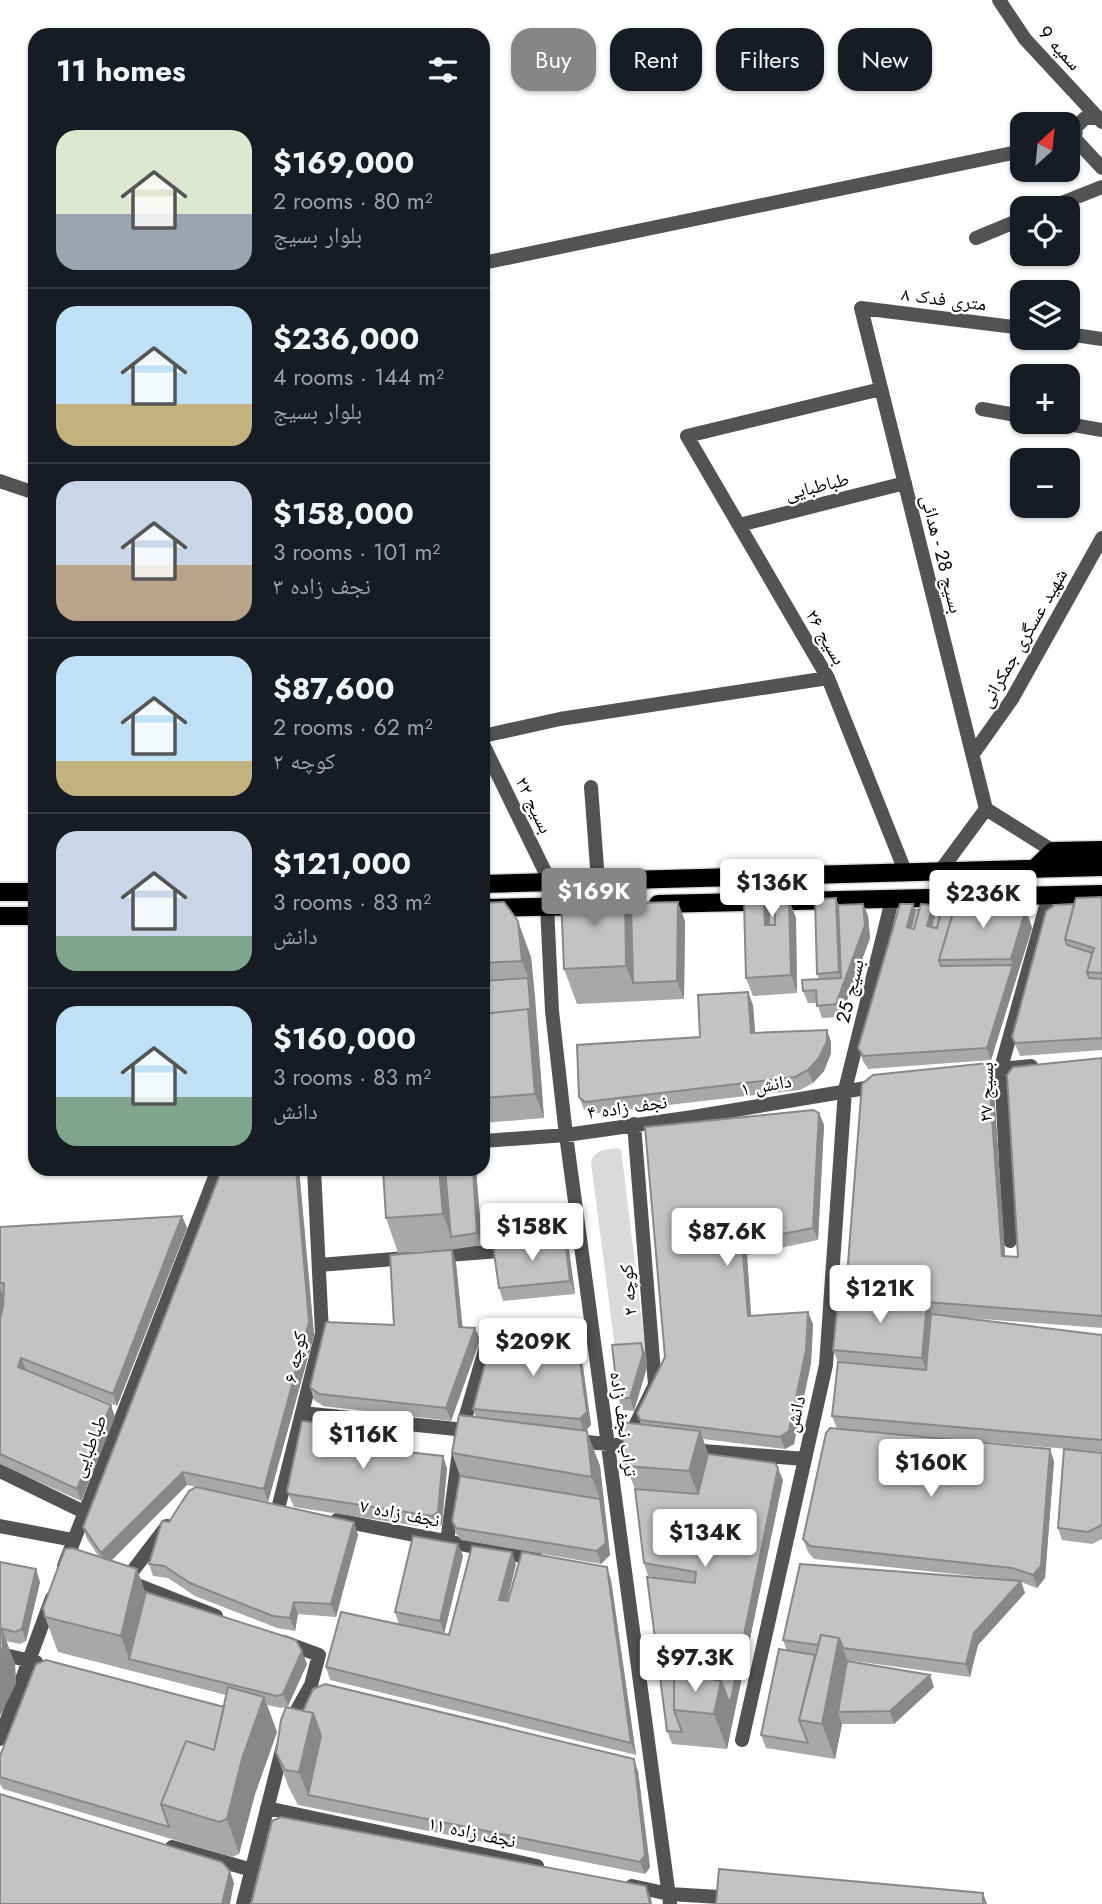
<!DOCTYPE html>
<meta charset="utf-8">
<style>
body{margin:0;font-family:Jost,"Noto Naskh Arabic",sans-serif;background:#242831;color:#f1f3f6;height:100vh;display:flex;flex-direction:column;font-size:26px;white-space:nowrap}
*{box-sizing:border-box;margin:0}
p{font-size:23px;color:#9ea1a6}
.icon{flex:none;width:38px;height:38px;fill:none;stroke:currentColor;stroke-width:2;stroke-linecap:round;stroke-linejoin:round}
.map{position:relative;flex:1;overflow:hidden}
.drawer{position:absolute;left:28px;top:28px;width:462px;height:1148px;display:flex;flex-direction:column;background:#171b24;border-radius:21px;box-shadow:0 2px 5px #0004}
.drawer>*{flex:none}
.banner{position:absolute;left:511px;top:28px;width:485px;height:63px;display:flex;gap:14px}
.needle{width:46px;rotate:27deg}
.tools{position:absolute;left:1010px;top:112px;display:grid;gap:14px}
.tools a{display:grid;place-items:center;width:70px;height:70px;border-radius:14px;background:#171b24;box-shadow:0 2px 5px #0004;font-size:35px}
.price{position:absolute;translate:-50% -60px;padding:0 16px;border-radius:7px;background:#fff;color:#222;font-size:23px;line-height:46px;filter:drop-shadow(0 2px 4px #0008)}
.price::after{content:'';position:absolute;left:50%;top:42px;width:21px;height:16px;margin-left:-10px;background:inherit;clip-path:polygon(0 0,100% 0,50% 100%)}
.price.selected{background:#858687;color:#fff}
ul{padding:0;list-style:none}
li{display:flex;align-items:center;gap:21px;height:175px;padding:0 28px}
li+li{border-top:2px solid #363941}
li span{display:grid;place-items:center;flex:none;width:196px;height:140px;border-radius:21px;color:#555}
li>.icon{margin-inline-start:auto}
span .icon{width:84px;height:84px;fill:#fffc;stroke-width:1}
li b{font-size:30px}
h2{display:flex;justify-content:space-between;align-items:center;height:84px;padding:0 28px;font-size:30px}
.tag{padding:0 24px;border-radius:21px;background:#171b24;box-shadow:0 2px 5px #0004;font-size:24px;line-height:63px}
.tag.selected{background:#858687;color:#fff}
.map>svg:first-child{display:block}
</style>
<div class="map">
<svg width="1102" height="1904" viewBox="0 0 1102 1904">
<rect width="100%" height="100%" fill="#fff"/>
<!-- green -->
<path fill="#dadada" d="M616,1148L621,1149L646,1355L616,1357L591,1162C595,1149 605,1150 616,1148Z"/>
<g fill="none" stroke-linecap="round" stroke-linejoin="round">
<defs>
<path id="primary" d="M1036,867L1053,851L1102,850
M483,884L1102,867
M0,892H35
M658,904L1102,894
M483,908L584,906
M0,916H35"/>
</defs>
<!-- primary casing -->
<use href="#primary" stroke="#dbdbdb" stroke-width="21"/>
<!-- street -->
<path stroke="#535353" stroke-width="14" d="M999,0L1025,39L1102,122
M1098,118H1085L1076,127L1075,139L1102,168
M1049,208L1102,187
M976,238L1022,219
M483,263L1022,151
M1068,334L1102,339
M881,389L687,436L828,678L905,871
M982,409L1022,416
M1057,422L1102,430
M0,481L35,493
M739,525L905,483
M483,736L560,719L828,678
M483,744L550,882
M973,754L1012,699L1102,538
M591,787L598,881
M986,809L861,308L1022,328
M986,809L1053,851
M941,870L986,809
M547,906L552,1011L566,1135L670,1904
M974,1072L1031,1066
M35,1075V1084
M483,1141L566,1135L693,1117L878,1086
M1010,1241L1001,1068L1046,906
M435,1256L512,1250
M319,1265L407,1258
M302,1413L475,1431
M629,1438L655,1385L634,1124
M575,1441L642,1447
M690,1450L805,1459
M0,1471L84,1512
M278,1509L322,1333L314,1169
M337,1520L537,1559
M0,1526L73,1540
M447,1542L462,1429L488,1340
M64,1566L218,1169
M125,1581L167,1526
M127,1581L216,1616
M284,1642L319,1655L311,1685L288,1726
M0,1654L36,1662
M0,1739L52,1598
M742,1740L826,1365L845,1090L892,900
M267,1808L537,1866
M172,1847L252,1870
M632,1886L669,1894L736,1898
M243,1904L283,1746"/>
<!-- primary -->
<use href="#primary" stroke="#000" stroke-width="18"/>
</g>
<!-- wall -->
<path fill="#a8a8a8" d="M1102,897V1050L1020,1056L1012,1037L1074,904Z
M836,898L838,905L863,904L868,916L870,938L841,1017L822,1018L817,1003H808L803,991L819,979L817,974Z
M789,900L796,918L797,993L753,996L746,978L769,913L775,912Z
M483,903L531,957L544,1118L483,1123Z
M631,904L685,921L684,999L577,1004L564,969Z
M913,904L915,910H919L933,905L935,911L1026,909L1032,928L991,1060L868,1069L863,1061L858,1048Z
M753,1005L755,1033L827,1030L831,1042V1053L824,1071L813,1083L800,1090L590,1114L584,1109L579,1097L700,1037Z
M1102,1058V1328L955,1317L1102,1335V1452L837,1429L832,1416L838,1362L833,1350L847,1292L846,1289L993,1076L1005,1256L1018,1257Z
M819,1113L824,1125L818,1240L747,1255L751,1316L813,1324L811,1363L794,1444L785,1449L703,1439L708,1454L783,1480L727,1749L672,1744L667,1731L672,1580L648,1576L644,1563L635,1489L626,1466L641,1424L637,1413Z
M222,1169H299L314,1335L268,1502L187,1485L111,1560L146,1592L307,1664L288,1706L281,1708L267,1705L277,1732L255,1794L239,1854L232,1857L3,1789L0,1784V1756L224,1707L226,1695L58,1652L45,1617L99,1557L87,1539L83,1527Z
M476,1169L482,1245L456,1249L398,1253L386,1218Z
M182,1216L187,1228L117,1406L31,1372L115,1417L81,1501L0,1464V1227Z
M565,1238L569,1250L575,1294L503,1301L499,1288Z
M452,1250L456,1263L462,1328H475L480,1340L451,1421L323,1406L314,1400L310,1387L394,1325Z
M577,1340L581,1352L591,1425L585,1431L600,1466L610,1555L601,1564L461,1540L456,1534L452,1521L460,1476L452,1453L476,1418L473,1409Z
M641,1343L646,1355L647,1367L634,1411L623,1410L618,1398Z
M378,1441L377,1449L447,1468L442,1524L437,1529L294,1507L287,1491Z
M1102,1453V1539L1092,1544L1062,1540L1058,1528Z
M1054,1461L1045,1578L1037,1588L1021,1582L1025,1593L978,1645L970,1677L847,1660L934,1687L894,1724H842L835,1759L766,1748L761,1735L787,1651L783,1640L1010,1580L814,1559L808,1552L803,1539Z
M169,1522H354L358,1535L336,1617L298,1614L295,1631L277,1628L195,1596L168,1578L153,1576L149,1564Z
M458,1544L463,1556L444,1634L449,1635L516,1564L507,1601L611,1580L636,1755L330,1680L326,1667L399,1624L395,1612Z
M0,1562L40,1582L26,1641L20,1644L6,1641L15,1664L16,1683L0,1716Z
M303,1711L638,1771L650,1867L645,1874L298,1805L289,1788L276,1753Z"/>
<!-- shaded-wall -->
<path fill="#888" d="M625,887L638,922L633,983L626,966Z
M836,898L843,917L863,904L868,916L870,938L841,1017L836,1004L843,985L839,972Z
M764,900L771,919L769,937L765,925Z
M789,900L796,918L797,993L791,975Z
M678,902L685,921L684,999L677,981Z
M913,904L918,916L913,934L907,927Z
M933,905L938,917L933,933L927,926Z
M1026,909L1032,928L991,1060L987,1048L1013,965L1011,959Z
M518,921L531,957L535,996L522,961Z
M528,978L535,996L544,1118L535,1094L528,1009Z
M748,992L753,1005L756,1045L751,1033Z
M827,1030L831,1042V1053L824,1071L813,1083L808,1070Z
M988,1063L993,1076L1006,1268L1002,1256Z
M819,1113L824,1125L818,1240L813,1228Z
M296,1169H299L314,1335L268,1502L264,1489Z
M439,1169H449L451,1237L443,1214Z
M473,1169H476L482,1245L477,1233Z
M182,1216L187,1228L117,1406L113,1394Z
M565,1238L569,1250L575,1294L570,1281Z
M742,1242L747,1255L752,1328L748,1316Z
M452,1250L456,1263L464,1340L459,1327Z
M0,1288L8,1309L6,1327L0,1311Z
M927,1302L936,1326L930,1382L922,1358Z
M808,1312L813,1324L811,1363L794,1444L785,1449L780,1437Z
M475,1328L480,1340L451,1421L446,1408Z
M577,1340L581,1352L591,1425L584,1432L580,1419Z
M641,1343L646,1355L647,1367L634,1411L630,1398Z
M21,1358L26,1370L18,1367Z
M111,1405L115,1417L81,1501L77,1489Z
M374,1429L378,1441L374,1460L370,1448Z
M587,1431L600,1466L610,1555L601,1564L597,1551L600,1499L592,1477Z
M700,1431L713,1467L702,1506L689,1471Z
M1050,1449L1054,1461L1045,1578L1037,1588L1033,1575Z
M443,1456L447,1468L442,1524L437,1529L432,1516Z
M778,1468L783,1480L727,1749L714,1714L721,1681Z
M183,1472L187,1485L106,1566L101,1553Z
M354,1522L358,1535L336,1617L331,1604Z
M458,1544L463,1556L444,1634L440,1621Z
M512,1552L516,1564L504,1613L499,1600Z
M607,1567L611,1580L636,1755L631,1743Z
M36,1569L40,1582L26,1641L22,1629Z
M137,1569L150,1605L129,1659L134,1672L121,1636Z
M1021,1581L1025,1593L978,1645L970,1677L966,1664L974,1633Z
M294,1602L298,1614L295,1631L290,1618Z
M2,1629L15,1664L16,1683L0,1716V1654Z
M839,1638L852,1673L838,1712L842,1724L835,1759L822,1724Z
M302,1651L307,1664L288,1706L283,1694Z
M930,1675L934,1687L894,1724L890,1711Z
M264,1697L277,1732L255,1794L239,1854L227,1819L242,1759Z
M313,1713L326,1749L308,1795L299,1772Z
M634,1759L638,1771L650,1867L645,1874L640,1862Z
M230,1871L234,1883L230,1904H222Z
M646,1886L651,1898L652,1904H650Z
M983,1893L987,1904H983Z"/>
<!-- building -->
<path fill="#c3c3c3" stroke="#888" stroke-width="2" d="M625,887L626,966L564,969L561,898L570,888Z
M1102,897V973L1087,972L1094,948L1065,939L1076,898Z
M836,898L839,972L817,974L815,899Z
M764,900L765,925H775V900H789L791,975L746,978L744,901Z
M957,900L1020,901L1026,909L1011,959L939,960Z
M504,902L518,921L522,961L483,963V903Z
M678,902L677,981L633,983L631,903Z
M863,904L865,925L836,1004L817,1006L816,990L803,991L802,980L841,978L838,905Z
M900,904H913L907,927L914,929L921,904L933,905L927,926L937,928L943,905H955L939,960L941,966L1013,965L987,1048L863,1056L858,1048Z
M1074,904L1065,939L1067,945L1092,953L1087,972L1089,978L1102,979V1038L1015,1043L1012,1037L1046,911L1055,905Z
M915,910H919L914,929L911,928Z
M935,911H941L937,928L931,927Z
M775,912V925H769V913Z
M528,978L531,1015L528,1009L483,1014V981Z
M748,992L751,1033L827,1030V1041L819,1058L808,1070L795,1077L585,1102L579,1097L577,1045L700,1037L698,995Z
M528,1009L535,1094L483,1098V1014Z
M1102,1058V1316L927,1302L853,1293L846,1289L862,1084L873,1075L988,1063L1002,1256L1018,1257L1007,1075L1013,1067Z
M813,1110L819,1113L813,1228L742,1242L748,1316L808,1312L806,1350L789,1431L780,1437L640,1420L637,1413L665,1357L645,1127Z
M222,1169H296L309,1322L264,1489L183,1472L101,1553L83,1527Z
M383,1169H439L443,1214L386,1218Z
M445,1169H473L477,1233L451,1237Z
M182,1216L113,1394L21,1358L18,1367L111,1405L77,1489L0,1454V1315H1L3,1306L4,1283H0V1227Z
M565,1238L570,1281L499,1288L493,1246Z
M452,1250L459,1327L475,1328L446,1408L319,1394L310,1387L326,1322L394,1325L390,1255Z
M843,1292L927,1302L922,1358L833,1350L838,1300Z
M931,1314L1102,1335V1440L832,1416L838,1362L926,1370Z
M493,1334L577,1340L587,1412L580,1419L473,1409Z
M641,1343L643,1354L630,1398H618L612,1345Z
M459,1415L587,1431L592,1477L452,1453Z
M302,1421L374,1429L370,1448L443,1456L438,1512L432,1516L289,1494L287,1491Z
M621,1422L700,1431L689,1471L626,1466Z
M830,1428L1050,1449L1041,1566L1033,1575L1012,1568L810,1546L803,1539L826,1433Z
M1064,1449L1102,1453V1525L1088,1532L1058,1528Z
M708,1454L775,1463L778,1468L730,1704L721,1681L674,1673V1710L682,1732L667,1731L647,1577L695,1583L696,1572L644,1563L635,1489L698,1494Z
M460,1476L600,1499L606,1543L597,1551L456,1528L452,1521Z
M196,1487L354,1522L331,1604L294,1602L290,1618L273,1616L190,1583L164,1566L149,1564L162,1521L169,1522L189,1491Z
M413,1536L458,1544L440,1621L395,1612Z
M472,1546L512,1552L499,1600L508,1601L522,1552L607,1567L631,1743L326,1667L341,1612L449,1635Z
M72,1548L137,1569L121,1636L45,1617L43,1608L65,1549Z
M0,1562L36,1569L22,1629L15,1632L0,1628Z
M800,1564L1021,1581L974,1633L966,1664L843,1648L839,1638L821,1635L818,1645L783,1640Z
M146,1592L296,1640L302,1651L283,1694L277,1696L129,1659Z
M0,1629H2L3,1648L0,1654Z
M821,1635L839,1638L822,1724L799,1720Z
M779,1649L815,1655L799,1720L808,1743L761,1735Z
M46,1660L224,1707L214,1750L186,1741L161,1804L169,1827L0,1777V1756L36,1664Z
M847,1661L930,1675L890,1711L838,1712Z
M674,1673L721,1681L714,1714L674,1710Z
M325,1684L634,1759L645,1855L640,1862L308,1795L321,1736L313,1713L303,1711L313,1689Z
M228,1687L264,1697L242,1759L227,1819L219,1822L161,1804L186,1741L214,1750Z
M286,1707L313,1713L299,1772L285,1770L276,1753L281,1720Z
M0,1794L222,1862L230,1871L222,1904H0Z
M281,1817L646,1886L650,1904H251L272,1821Z
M719,1869L983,1893V1904H716Z"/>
<g text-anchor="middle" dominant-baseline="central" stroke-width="5" stroke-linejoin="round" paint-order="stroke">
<!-- street labels -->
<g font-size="19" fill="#000" stroke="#fff">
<text transform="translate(1060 48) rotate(47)">سمیه 9</text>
<text transform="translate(944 299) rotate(7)">۸ متری فدک</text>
<text transform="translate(817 486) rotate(-14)">طباطبایی</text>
<text transform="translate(942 554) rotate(76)">بسیج 28 - هدائی</text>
<text transform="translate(826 637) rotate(60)">بسیج ۲۶</text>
<text transform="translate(1023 638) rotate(-60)">شهید عسگری جمکرانی</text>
<text transform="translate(534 805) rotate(64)">بسیج ۲۲</text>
<text transform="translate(850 991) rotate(-76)">بسیج 25</text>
<text transform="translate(766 1085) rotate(-10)">دانش ۱</text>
<text transform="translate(986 1092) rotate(-89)">بسیج ۲۷</text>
<text transform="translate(627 1107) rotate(-8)">نجف زاده ۴</text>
<text transform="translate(628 1290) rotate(-95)">کوچه ۲</text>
<text transform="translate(295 1357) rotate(-78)">کوچه ۶</text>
<text transform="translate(795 1414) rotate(-77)">دانش</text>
<text transform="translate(624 1424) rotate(82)">تراب نجف زاده</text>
<text transform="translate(89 1446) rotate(-68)">طباطبایی</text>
<text transform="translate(400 1513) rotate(11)">نجف زاده ۷</text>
<text transform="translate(472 1832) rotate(12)">نجف زاده ۱۱</text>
</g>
</g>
</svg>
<div class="tools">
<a><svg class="needle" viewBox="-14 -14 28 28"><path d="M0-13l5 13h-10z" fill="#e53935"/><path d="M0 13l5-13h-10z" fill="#9ea1a6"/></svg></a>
<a><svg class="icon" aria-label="locate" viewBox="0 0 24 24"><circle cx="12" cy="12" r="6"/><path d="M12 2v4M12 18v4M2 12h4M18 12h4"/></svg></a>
<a><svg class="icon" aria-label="layers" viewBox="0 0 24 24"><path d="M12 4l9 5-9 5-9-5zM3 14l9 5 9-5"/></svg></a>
<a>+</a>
<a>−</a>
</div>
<b class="price" style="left:772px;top:919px">$136K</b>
<b class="price selected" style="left:594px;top:928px">$169K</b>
<b class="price" style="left:983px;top:930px">$236K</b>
<b class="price" style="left:532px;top:1263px">$158K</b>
<b class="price" style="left:727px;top:1268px">$87.6K</b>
<b class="price" style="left:880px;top:1325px">$121K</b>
<b class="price" style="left:533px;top:1378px">$209K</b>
<b class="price" style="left:363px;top:1471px">$116K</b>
<b class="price" style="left:931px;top:1499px">$160K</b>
<b class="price" style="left:705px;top:1569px">$134K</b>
<b class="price" style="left:695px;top:1694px">$97.3K</b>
<div class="banner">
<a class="tag selected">Buy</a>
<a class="tag">Rent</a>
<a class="tag">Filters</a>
<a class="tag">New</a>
</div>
<section class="drawer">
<h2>11 homes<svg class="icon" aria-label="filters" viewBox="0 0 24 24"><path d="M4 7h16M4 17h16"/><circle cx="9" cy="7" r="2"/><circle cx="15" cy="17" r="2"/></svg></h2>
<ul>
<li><span style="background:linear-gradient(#dfe7d0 60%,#9aa5b1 0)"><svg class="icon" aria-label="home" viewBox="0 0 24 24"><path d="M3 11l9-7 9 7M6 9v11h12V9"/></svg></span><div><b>$169,000</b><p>2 rooms · 80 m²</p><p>بلوار بسیج</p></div></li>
<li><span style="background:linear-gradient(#bfe0f5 70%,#c2b280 0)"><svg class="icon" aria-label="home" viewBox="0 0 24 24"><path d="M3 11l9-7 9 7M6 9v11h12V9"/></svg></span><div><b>$236,000</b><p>4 rooms · 144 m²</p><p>بلوار بسیج</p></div></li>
<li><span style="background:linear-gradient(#c9d6e8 60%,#b9a48a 0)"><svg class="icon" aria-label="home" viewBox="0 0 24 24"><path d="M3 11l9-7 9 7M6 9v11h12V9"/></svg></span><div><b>$158,000</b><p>3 rooms · 101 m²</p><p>نجف زاده ۳</p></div></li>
<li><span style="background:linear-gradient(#bfe0f5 75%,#c2b280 0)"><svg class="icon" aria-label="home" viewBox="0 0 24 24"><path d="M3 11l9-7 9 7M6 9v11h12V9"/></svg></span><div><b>$87,600</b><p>2 rooms · 62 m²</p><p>کوچه ۲</p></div></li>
<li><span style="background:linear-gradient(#c9d6e8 75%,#7fa58c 0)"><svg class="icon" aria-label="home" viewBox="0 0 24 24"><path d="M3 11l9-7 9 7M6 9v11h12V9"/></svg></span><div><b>$121,000</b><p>3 rooms · 83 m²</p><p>دانش</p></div></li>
<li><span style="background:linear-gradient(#bfe0f5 65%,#7fa58c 0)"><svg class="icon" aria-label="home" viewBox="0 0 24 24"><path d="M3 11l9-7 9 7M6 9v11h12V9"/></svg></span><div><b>$160,000</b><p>3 rooms · 83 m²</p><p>دانش</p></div></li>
</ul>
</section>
</div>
